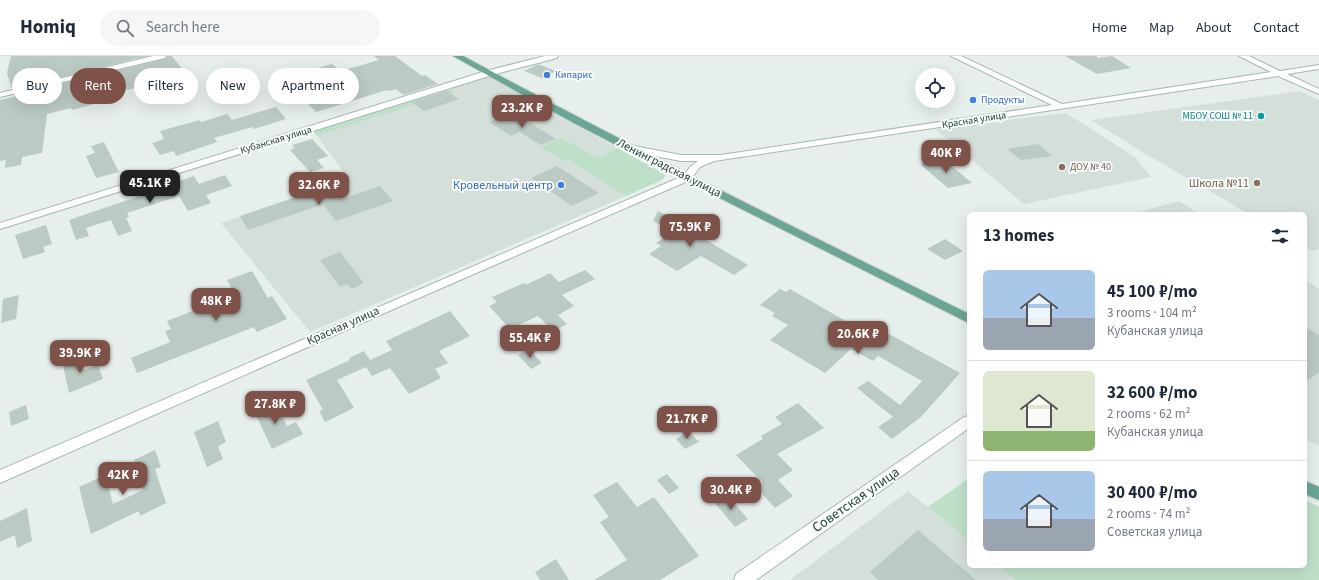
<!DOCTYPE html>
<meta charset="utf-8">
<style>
body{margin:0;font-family:"Source Sans 3",sans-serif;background:#f6f6f7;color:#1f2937;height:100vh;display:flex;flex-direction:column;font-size:15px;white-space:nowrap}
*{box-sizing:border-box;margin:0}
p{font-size:13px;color:#747a83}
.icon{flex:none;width:22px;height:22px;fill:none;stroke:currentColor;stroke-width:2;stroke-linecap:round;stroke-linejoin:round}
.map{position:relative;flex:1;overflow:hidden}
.details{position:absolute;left:967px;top:156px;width:340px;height:356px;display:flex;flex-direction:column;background:#fff;border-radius:6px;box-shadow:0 4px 16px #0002}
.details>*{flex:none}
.banner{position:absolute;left:12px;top:12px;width:380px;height:36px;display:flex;gap:8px}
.fabs{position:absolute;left:915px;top:12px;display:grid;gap:8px}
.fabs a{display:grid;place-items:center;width:40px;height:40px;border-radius:50%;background:#fff;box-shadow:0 4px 16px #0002;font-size:20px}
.price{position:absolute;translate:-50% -34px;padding:0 9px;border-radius:8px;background:#7f5249;color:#fff;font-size:13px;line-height:26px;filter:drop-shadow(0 1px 2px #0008)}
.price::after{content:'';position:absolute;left:50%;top:24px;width:12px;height:9px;margin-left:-6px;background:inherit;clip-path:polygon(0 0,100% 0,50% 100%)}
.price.on{background:#222;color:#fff}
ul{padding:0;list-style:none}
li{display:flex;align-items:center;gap:12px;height:100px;padding:0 16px}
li+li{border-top:1px solid #e0e1e3}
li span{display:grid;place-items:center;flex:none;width:112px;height:80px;border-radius:6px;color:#555}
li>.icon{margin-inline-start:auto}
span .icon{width:48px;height:48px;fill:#fffc;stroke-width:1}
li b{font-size:17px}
h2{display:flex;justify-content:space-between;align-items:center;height:48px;padding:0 16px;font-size:17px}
.tag{padding:0 14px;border-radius:18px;background:#fff;box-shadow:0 4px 16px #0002;font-size:14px;line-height:36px}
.tag.on{background:#7f5249;color:#fff}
header{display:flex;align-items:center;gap:24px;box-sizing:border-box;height:56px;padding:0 20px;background:#fff;border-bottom:1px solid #e0e1e3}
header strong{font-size:19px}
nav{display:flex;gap:22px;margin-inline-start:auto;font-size:14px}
.search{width:280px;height:36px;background:#f6f6f7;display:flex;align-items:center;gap:10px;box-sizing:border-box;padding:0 14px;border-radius:22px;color:#747a83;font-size:15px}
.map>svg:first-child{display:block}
</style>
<header>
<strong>Homiq</strong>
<div class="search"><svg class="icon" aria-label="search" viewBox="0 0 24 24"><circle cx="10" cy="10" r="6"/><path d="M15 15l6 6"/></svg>Search here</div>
<nav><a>Home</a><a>Map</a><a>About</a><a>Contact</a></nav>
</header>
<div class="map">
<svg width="1319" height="524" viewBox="0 0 1319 524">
<rect width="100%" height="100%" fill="#e6efeb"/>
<!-- built -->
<path fill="#d4dfda" d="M487,20L617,92L598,102L562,82L565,105L568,104L626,140L310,276L221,167L349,124L317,80L456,36L451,33Z
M1300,35L1319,44V193L1313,195L1305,190V158H1249L1142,96L1091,64Z
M1066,57L1135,101L1151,121L1024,148L935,73Z
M1179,145L1199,158H1132Z
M1305,224L1319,233V390L1305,383Z
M908,435L969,485V510H999L1015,524H790Z"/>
<!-- green -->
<path fill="#bfe0c8" d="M451,33L456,36L317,80L313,75Z
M562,82L598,102L617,92L666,119L662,124L626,140L568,104L565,106L541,91Z
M969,422V485L928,451Z
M1305,444L1319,451V524H1015L999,510H1305Z"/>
<!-- building -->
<path fill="#bbcac4" d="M11,0H147L12,33L7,17Z
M167,0H172L183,14L177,16L178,17L154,24L156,27L127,34L121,24L94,30L102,46L72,54L71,52L47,58L42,97L22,101L21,109L5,112L6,104L0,105V44L14,41V39L165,3Z
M374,0H395L422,20L425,19L438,28L403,39L396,33L389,35L387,34L316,56L302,42L319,37L298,18L332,8L341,15L379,4Z
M1065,0H1097V2L1112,0L1131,12L1097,18Z
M538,8L556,15L542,22L524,15Z
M447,35L459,43L424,55L412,46Z
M276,51L286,63L254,73L252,71L214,82L217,86L176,100L174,95L160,99L152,87L164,83L160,75L200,64L201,66L227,58L232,64Z
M513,57L556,83L541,89L520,76L511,80L489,66Z
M312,83L328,100L317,104L324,112L310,116L290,94L295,92L292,89Z
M104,86L119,116L96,122L86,100L95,97L91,90Z
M1038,88L1052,100L1021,104L1007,93Z
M943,103L972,127L948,132L920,108Z
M557,110L599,137L572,150L531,122Z
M225,119L232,130L206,139L211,147L188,155L179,140L127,157L129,161L126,162L132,175L118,180L111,164L86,172L89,180L76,184L69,164L178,127L177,126L194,120L199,128Z
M331,129L342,143L380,130L393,145L336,165L323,148L248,174L240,160Z
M658,155L698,176L696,178L748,209L734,219L701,200L677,215L649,198L661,190L656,187L673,176L653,165Z
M46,169L52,188L43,191L45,196L23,203L15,179Z
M945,183L963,195L945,204L927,193Z
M340,196L364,227L351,233L347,228L340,231L320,204Z
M585,214L595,223L562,239L574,250L558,259L567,268L553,275L538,260L510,273L489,250L497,246L492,241L524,227L526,229L550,217L559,226Z
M252,215L268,242L272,240L287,263L257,276L254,271L137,317L131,302L170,286L165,275L171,273L167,265L195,254L194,251L233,235L227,224Z
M780,233L786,236L790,233L870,279L878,272L960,317L921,361L892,383L878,371L893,361L857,332L868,325L900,349L922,325L878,300L873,305L851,293L825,317L770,284L788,269L772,260L775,257L760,249Z
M19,239L16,263L1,267L3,243Z
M450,255L470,280L439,295L448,307L435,313L441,322L409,338L390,312L372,320L366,311L337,324L354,352L325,366L319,355L323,354L306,324L350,304L349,302L364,295L370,304L392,294L386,285Z
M1305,271L1319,279V316L1305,326Z
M529,293L542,307L531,313L518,299Z
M79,298L84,314L98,309L103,323L69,337L62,305Z
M266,342L272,355L279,352L287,370L296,366L303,378L272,393L251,349Z
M798,347L824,372L777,398L793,414L778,424L793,440L775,452L756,431L763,427L736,399L763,383L761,380L782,368L775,361Z
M26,349L29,363L11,370L9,356Z
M218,365L226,386L218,390L223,403L207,411L194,376Z
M689,375L699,386L685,393L676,383Z
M155,394L161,411L155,413L166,447L140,460L139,455L91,478L79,431L105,419L113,448L143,434L134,404Z
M667,418L679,432L669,438L657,424Z
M617,426L637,451L654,441L699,500L660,524H594L627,504L600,466L609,461L593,439Z
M727,439L748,463L735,471L714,446Z
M27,452L32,485L17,492L15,479L0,486V465Z
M918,474L976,524H878L870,516Z
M556,503L569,524H540L535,516Z"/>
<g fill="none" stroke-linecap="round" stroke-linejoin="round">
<defs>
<path id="minor" d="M153,0H166L165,2L0,41V37Z
M545,0H558L557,2L492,19L0,173V167L486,15Z
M951,0H961L1062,48L1271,16L1239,0H1249L1280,15L1319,9V13L1287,18L1319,33V38L1278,20L714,105L700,111L690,124L412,245L0,427V414L683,120L691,110L698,105H681L629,95L624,92L626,90L629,89L681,99H721L1052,49Z
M969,360V372L756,524H734L736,518L964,361Z"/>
<path id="major" d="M453,0H463C629,90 799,174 969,258V267L684,124L572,66Z
M1305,425L1319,431V444L1305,438Z"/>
</defs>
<!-- minor casing -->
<use href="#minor" stroke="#a8b8b2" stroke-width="2"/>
<!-- major casing -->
<use href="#major" stroke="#c2cac8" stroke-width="2"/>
<!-- minor -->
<use href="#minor" fill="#fff" fill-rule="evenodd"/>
<!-- major -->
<use href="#major" fill="#6aa596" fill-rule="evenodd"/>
</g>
<!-- markers -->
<g fill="#3f7fe0" stroke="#f7fbf9" stroke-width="1.5">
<circle cx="547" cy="19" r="4"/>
<circle cx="973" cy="44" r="4"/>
<circle cx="561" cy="129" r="4"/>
</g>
<circle fill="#0f9aa8" stroke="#f7fbf9" stroke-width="1.5" cx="1261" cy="60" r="4"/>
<g fill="#8d6e63" stroke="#f7fbf9" stroke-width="1.5">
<circle cx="1062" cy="111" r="4"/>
<circle cx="1257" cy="127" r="4"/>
</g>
<g text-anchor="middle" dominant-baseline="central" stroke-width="4" stroke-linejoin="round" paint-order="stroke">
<!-- far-shop labels -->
<g font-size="10" fill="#366cbe" stroke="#f7fbf9" text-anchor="start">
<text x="555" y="19">Кипарис</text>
<text x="981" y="44">Продукты</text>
</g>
<!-- far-culture labels -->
<g font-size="10" fill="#0d838f" stroke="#f7fbf9" text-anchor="end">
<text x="1253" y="60">МБОУ СОШ № 11</text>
</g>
<!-- far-street labels -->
<g font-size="10" fill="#24423a" stroke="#f7fbf9">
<text transform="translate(974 64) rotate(-9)">Красная улица</text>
<text transform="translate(276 84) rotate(-17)">Кубанская улица</text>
</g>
<!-- far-education labels -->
<g font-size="10" fill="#785e54" stroke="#f7fbf9" text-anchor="start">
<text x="1070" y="111">ДОУ № 40</text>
</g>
<!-- street labels -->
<g font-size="12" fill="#24423a" stroke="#f7fbf9">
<text transform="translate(669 112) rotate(27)">Ленинградская улица</text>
<text transform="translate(343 270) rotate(-24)">Красная улица</text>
</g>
<!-- education labels -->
<g font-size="12" fill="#785e54" stroke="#f7fbf9" text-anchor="end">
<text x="1249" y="127">Школа №11</text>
</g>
<!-- shop labels -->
<g font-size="12" fill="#366cbe" stroke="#f7fbf9" text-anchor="end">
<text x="553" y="129">Кровельный центр</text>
</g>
<!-- near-street labels -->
<g font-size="14" fill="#24423a" stroke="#f7fbf9">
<text transform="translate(856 444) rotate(-35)">Советская улица</text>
</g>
</g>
</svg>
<div class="fabs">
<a><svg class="icon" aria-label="locate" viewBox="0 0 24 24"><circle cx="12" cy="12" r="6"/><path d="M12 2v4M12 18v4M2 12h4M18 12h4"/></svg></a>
</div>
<b class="price" style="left:522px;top:73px">23.2K ₽</b>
<b class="price" style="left:946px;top:118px">40K ₽</b>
<b class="price on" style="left:150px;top:148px">45.1K ₽</b>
<b class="price" style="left:319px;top:150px">32.6K ₽</b>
<b class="price" style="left:690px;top:192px">75.9K ₽</b>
<b class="price" style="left:216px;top:266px">48K ₽</b>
<b class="price" style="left:858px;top:299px">20.6K ₽</b>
<b class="price" style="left:530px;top:303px">55.4K ₽</b>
<b class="price" style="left:80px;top:318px">39.9K ₽</b>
<b class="price" style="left:275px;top:369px">27.8K ₽</b>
<b class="price" style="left:687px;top:384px">21.7K ₽</b>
<b class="price" style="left:123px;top:440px">42K ₽</b>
<b class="price" style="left:731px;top:455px">30.4K ₽</b>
<div class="banner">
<a class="tag">Buy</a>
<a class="tag on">Rent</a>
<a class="tag">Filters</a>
<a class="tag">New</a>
<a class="tag">Apartment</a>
</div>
<section class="details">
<h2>13 homes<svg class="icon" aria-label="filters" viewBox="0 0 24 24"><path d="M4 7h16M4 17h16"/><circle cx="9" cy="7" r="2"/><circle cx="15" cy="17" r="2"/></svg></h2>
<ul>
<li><span style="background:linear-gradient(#a9c7e8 60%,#9aa5b1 0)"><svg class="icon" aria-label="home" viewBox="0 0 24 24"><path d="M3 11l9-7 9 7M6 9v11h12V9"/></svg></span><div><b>45 100 ₽/mo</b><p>3 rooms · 104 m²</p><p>Кубанская улица</p></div></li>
<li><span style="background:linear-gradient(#dfe7d0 75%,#8fb573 0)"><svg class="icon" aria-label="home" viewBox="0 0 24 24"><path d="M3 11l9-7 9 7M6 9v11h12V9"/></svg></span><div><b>32 600 ₽/mo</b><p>2 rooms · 62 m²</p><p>Кубанская улица</p></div></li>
<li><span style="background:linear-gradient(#a9c7e8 60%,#9aa5b1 0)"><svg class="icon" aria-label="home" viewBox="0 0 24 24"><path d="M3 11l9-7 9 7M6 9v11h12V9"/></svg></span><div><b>30 400 ₽/mo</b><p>2 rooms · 74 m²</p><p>Советская улица</p></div></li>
</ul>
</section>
</div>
